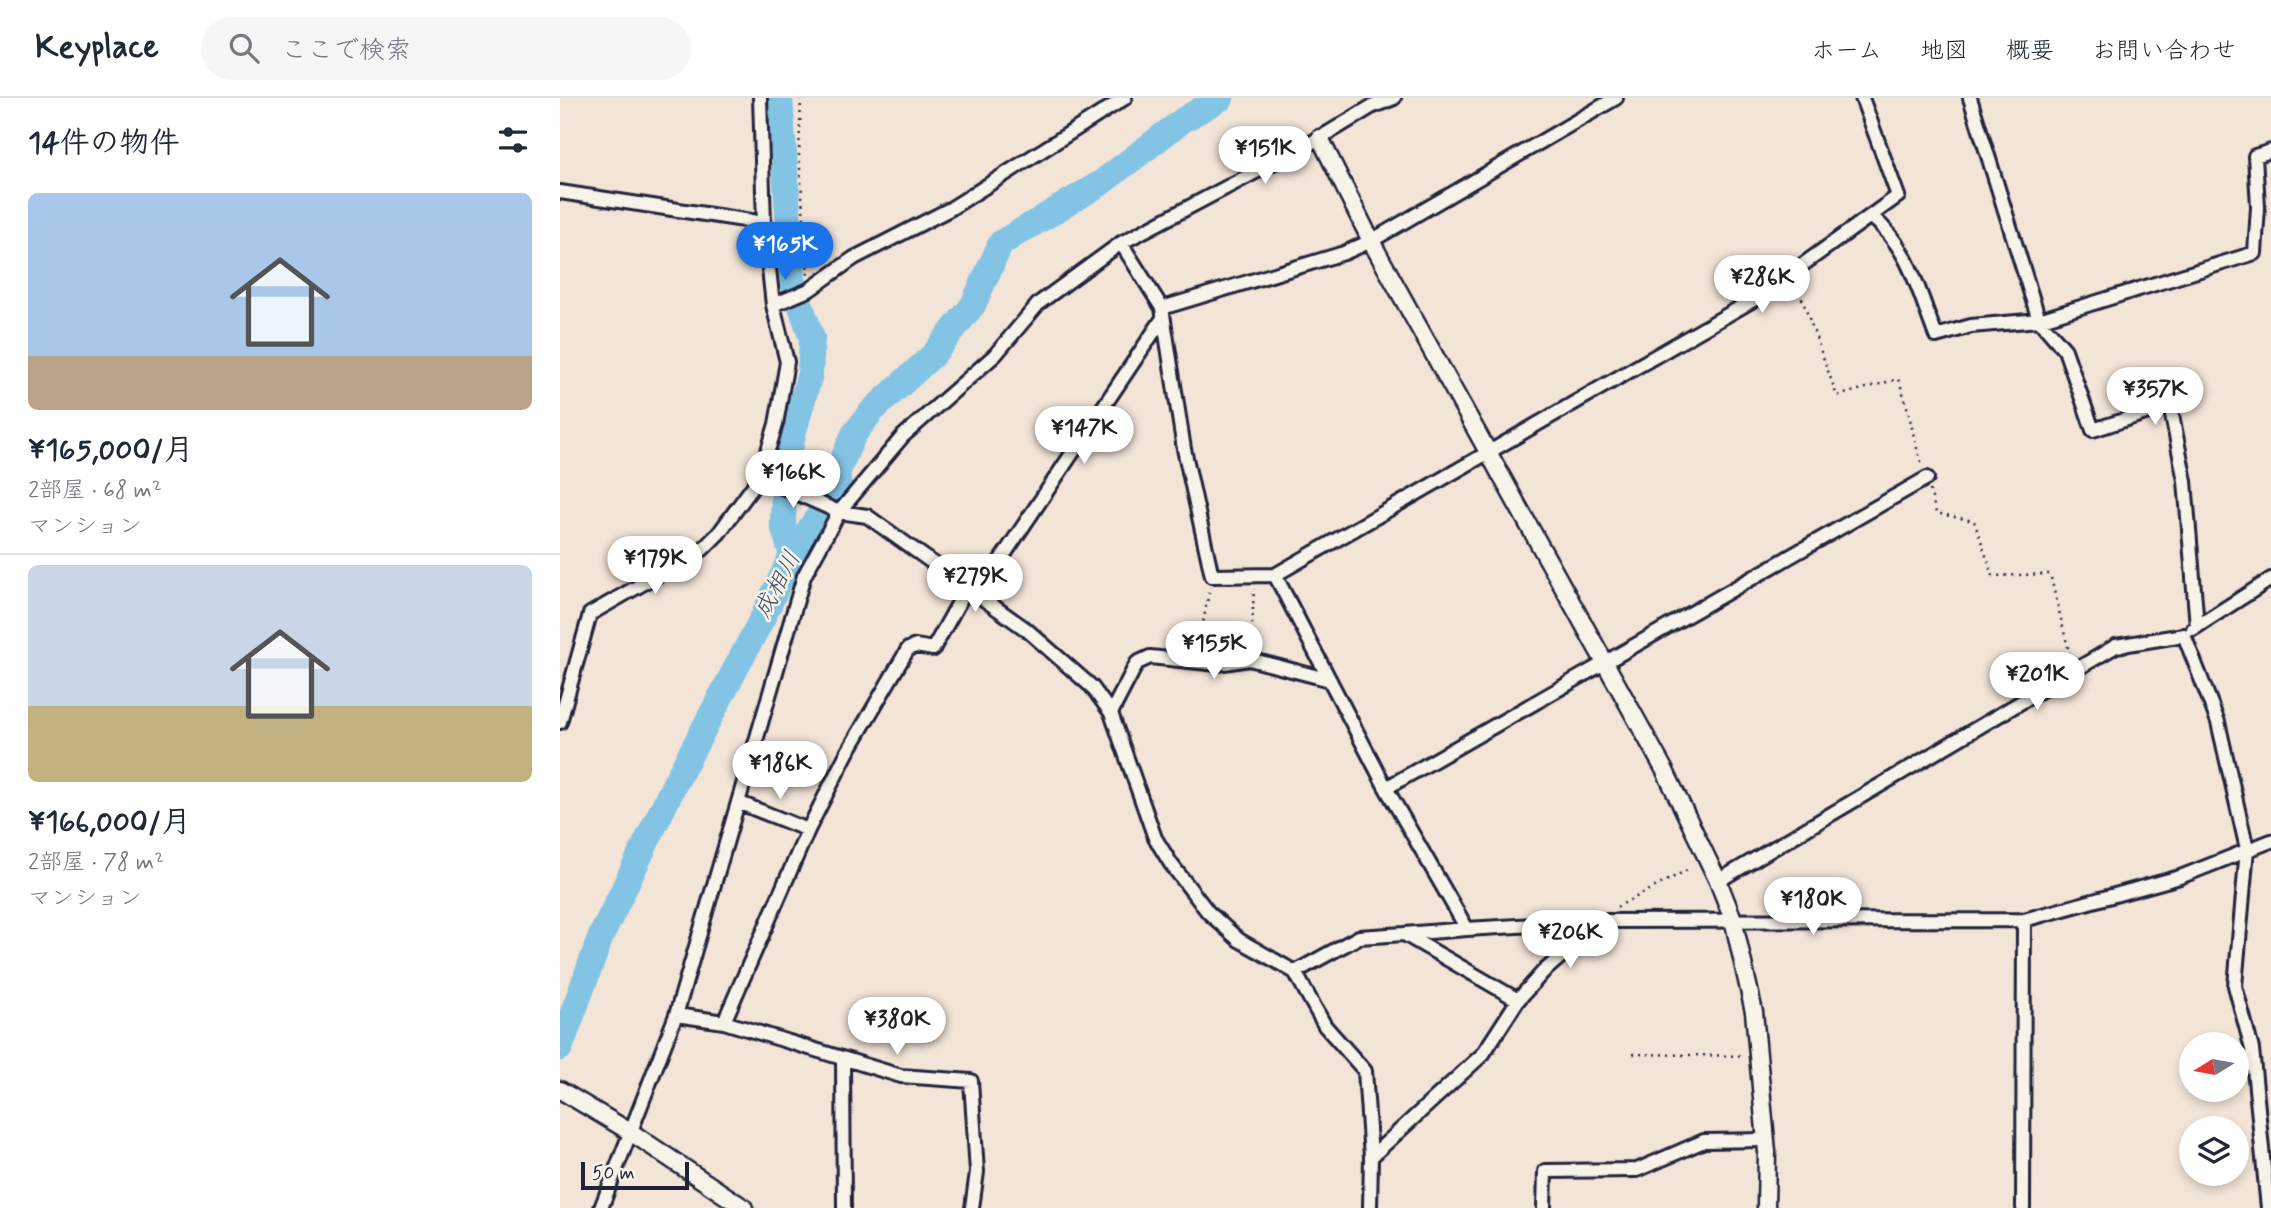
<!DOCTYPE html>
<html lang="ja">
<meta charset="utf-8">
<style>
body{margin:0;font-family:Mynerve,"Klee One",sans-serif;background:#f6f6f7;color:#1f2937;height:100vh;display:flex;flex-direction:column;font-size:26px;white-space:nowrap}
*{box-sizing:border-box;margin:0}
p{font-size:23px;color:#747a83}
.icon{flex:none;width:38px;height:38px;fill:none;stroke:currentColor;stroke-width:2;stroke-linecap:round;stroke-linejoin:round}
.map{position:relative;flex:1;overflow:hidden}
.side{display:flex;flex-direction:column;background:#fff;width:560px}
.side>*{flex:none}
.needle{width:46px;rotate:259deg}
.tools{position:absolute;left:1619px;top:934px;display:grid;gap:14px}
.tools a{display:grid;place-items:center;width:70px;height:70px;border-radius:50%;background:#fff;box-shadow:0 4px 10px #0003;font-size:35px}
.scale{position:absolute;left:21px;bottom:18px;width:108px;box-sizing:border-box;padding-left:7px;border:4px solid #22223b;border-top:0;font-size:19px;line-height:24px;white-space:nowrap;color:#22223b;-webkit-text-stroke:5px #f7f3e8;paint-order:stroke}
.price{position:absolute;translate:-50% -60px;padding:0 16px;border-radius:24px;background:#fff;color:#222;font-size:23px;line-height:46px;filter:drop-shadow(0 2px 4px #0008)}
.price::after{content:'';position:absolute;left:50%;top:42px;width:21px;height:16px;margin-left:-10px;background:inherit;clip-path:polygon(0 0,100% 0,50% 100%)}
.price.on{background:#1a73e8;color:#fff}
ul{padding:0;list-style:none}
li{display:grid;align-content:center;gap:14px;height:371px;padding:0 28px}
li+li{border-top:2px solid #e0e1e3}
li span{display:grid;place-items:center;height:217px;border-radius:10px;color:#555}
li>.icon{margin-inline-start:auto}
span .icon{width:126px;height:126px;fill:#fffc;stroke-width:1}
li b{font-size:30px}
h2{display:flex;justify-content:space-between;align-items:center;height:84px;padding:0 28px;font-size:30px}
header{display:flex;align-items:center;gap:42px;box-sizing:border-box;height:98px;padding:0 35px;background:#fff;border-bottom:2px solid #e0e1e3}
header strong{font-size:33px}
nav{display:flex;gap:38px;margin-inline-start:auto;font-size:24px}
.search{width:490px;height:63px;background:#f6f6f7;display:flex;align-items:center;gap:18px;box-sizing:border-box;padding:0 24px;border-radius:38px;color:#747a83;font-size:26px}
main{display:flex;flex:1;min-height:0}
.map>svg:first-child{display:block}
</style>
<header>
<strong>Keyplace</strong>
<div class="search"><svg class="icon" aria-label="search" viewBox="0 0 24 24"><circle cx="10" cy="10" r="6"/><path d="M15 15l6 6"/></svg>ここで検索</div>
<nav><a>ホーム</a><a>地図</a><a>概要</a><a>お問い合わせ</a></nav>
</header>
<main>
<section class="side">
<h2>14件の物件<svg class="icon" aria-label="filters" viewBox="0 0 24 24"><path d="M4 7h16M4 17h16"/><circle cx="9" cy="7" r="2"/><circle cx="15" cy="17" r="2"/></svg></h2>
<ul>
<li><span style="background:linear-gradient(#a9c7e8 75%,#b9a48a 0)"><svg class="icon" aria-label="home" viewBox="0 0 24 24"><path d="M3 11l9-7 9 7M6 9v11h12V9"/></svg></span><div><b>¥165,000/月</b><p>2部屋 · 68 m²</p><p>マンション</p></div></li>
<li><span style="background:linear-gradient(#c9d6e8 65%,#c2b280 0)"><svg class="icon" aria-label="home" viewBox="0 0 24 24"><path d="M3 11l9-7 9 7M6 9v11h12V9"/></svg></span><div><b>¥166,000/月</b><p>2部屋 · 78 m²</p><p>マンション</p></div></li>
</ul>
</section>
<div class="map">
<svg width="1711" height="1110" viewBox="0 0 1711 1110">
<rect width="100%" height="100%" fill="#f2e4d7"/>
<filter id="ink" filterUnits="userSpaceOnUse"><feTurbulence type="fractalNoise" baseFrequency=".0143" numOctaves="2"/><feDisplacementMap in="SourceGraphic" scale="14" xChannelSelector="R" yChannelSelector="G"/><feConvolveMatrix kernelMatrix="1 2 1 2 8 2 1 2 1" color-interpolation-filters="sRGB"/></filter>
<g filter="url(#ink)">
<g fill="none" stroke-linecap="round" stroke-linejoin="round">
<!-- river -->
<path stroke="#83c3e4" stroke-width="26" d="M220,0L233,185L252,240L250,276L233,336L224,384L223,427L232,457
M0,950L41,838L114,687L204,517L232,457L278,389V372L294,336L312,313L373,257L413,207L441,145L541,85L623,22L661,0"/>
<defs>
<path id="minor" d="M1302,0L1338,98L1195,201L715,477L826,690L907,831L1042,823L1464,822L1620,779L1711,743
M1410,0L1479,222L1695,155L1698,109L1695,58L1711,53
M0,94L204,125
M1311,118C1350,150 1358,193 1376,238L1411,228L1479,222L1505,252L1533,332L1610,307L1625,383L1637,528
M561,145L602,210L624,351L652,478L715,477
M213,207L249,192L294,160L390,111L565,0
M602,210L784,155L811,143L1056,0
M200,379L279,414L307,418L467,532L532,589L551,615L595,740L611,766L648,814L679,842L735,874L765,928L805,973L811,1059L810,1110
M417,497L603,220
M1633,531L1711,481
M551,615L577,565L590,559L658,566L689,561L770,582
M0,624L30,516L143,451L159,435L200,379L216,326L227,264L213,207L204,125L200,0
M826,690L1367,380
M180,705L248,732
M1158,783L1556,548L1624,537L1658,624L1687,751L1675,888L1692,951L1708,1110
M844,836L907,831
M735,874L799,839L844,836L958,902
M116,917L164,924L341,978L411,983L417,1074L412,1110
M164,924L248,732L287,655L348,551L356,548L373,551L407,490
M283,961L284,1110
M811,1059L923,956L958,902L983,874L1042,823
M41,1110L116,917L244,478L279,414L343,338L435,257L479,205L561,145L760,40L811,9L834,0
M984,1110L985,1073L1077,1072L1144,1043L1206,1042
M1463,1110L1464,822"/>
<path id="tertiary" d="M760,40L811,143L1105,673L1158,783L1173,821L1194,914L1207,1054L1206,1110
M0,992L72,1035L184,1110"/>
</defs>
<!-- minor casing -->
<use href="#minor" stroke="#22223b" stroke-width="18"/>
<!-- tertiary casing -->
<use href="#tertiary" stroke="#22223b" stroke-width="21"/>
<!-- path -->
<path stroke="#22223b" stroke-width="2.5" stroke-dasharray="2 5" stroke-linecap="butt" d="M241,0L239,56L248,178
M1237,187L1277,298L1338,281C1350,310 1352,340 1363,369
M1370,392L1376,415L1414,423L1433,478L1490,476L1510,558
M691,547L694,491
M638,551L650,489
M1057,809L1131,770
M1073,956L1185,958"/>
<!-- minor -->
<use href="#minor" stroke="#f7f3e8" stroke-width="12"/>
<!-- tertiary -->
<use href="#tertiary" stroke="#f7f3e8" stroke-width="16"/>
</g>
</g>
<g text-anchor="middle" dominant-baseline="central" stroke-width="5" stroke-linejoin="round" paint-order="stroke">
<!-- water labels -->
<g font-size="24" font-style="italic" fill="#3f526e" stroke="#f7f3e8">
<text transform="translate(218 487) rotate(-62)">成相川</text>
</g>
</g>
</svg>
<div class="tools">
<a><svg class="needle" viewBox="-14 -14 28 28"><path d="M0-13l5 13h-10z" fill="#e53935"/><path d="M0 13l5-13h-10z" fill="#747a83"/></svg></a>
<a><svg class="icon" aria-label="layers" viewBox="0 0 24 24"><path d="M12 4l9 5-9 5-9-5zM3 14l9 5 9-5"/></svg></a>
</div>
<div class="scale">50 m</div>
<b class="price" style="left:705px;top:88px">¥151K</b>
<b class="price on" style="left:225px;top:184px">¥165K</b>
<b class="price" style="left:1202px;top:217px">¥286K</b>
<b class="price" style="left:1595px;top:329px">¥357K</b>
<b class="price" style="left:524px;top:368px">¥147K</b>
<b class="price" style="left:233px;top:412px">¥166K</b>
<b class="price" style="left:95px;top:498px">¥179K</b>
<b class="price" style="left:415px;top:516px">¥279K</b>
<b class="price" style="left:654px;top:583px">¥155K</b>
<b class="price" style="left:1477px;top:614px">¥201K</b>
<b class="price" style="left:220px;top:703px">¥186K</b>
<b class="price" style="left:1253px;top:839px">¥180K</b>
<b class="price" style="left:1010px;top:872px">¥206K</b>
<b class="price" style="left:337px;top:959px">¥380K</b>
</div>
</main>
